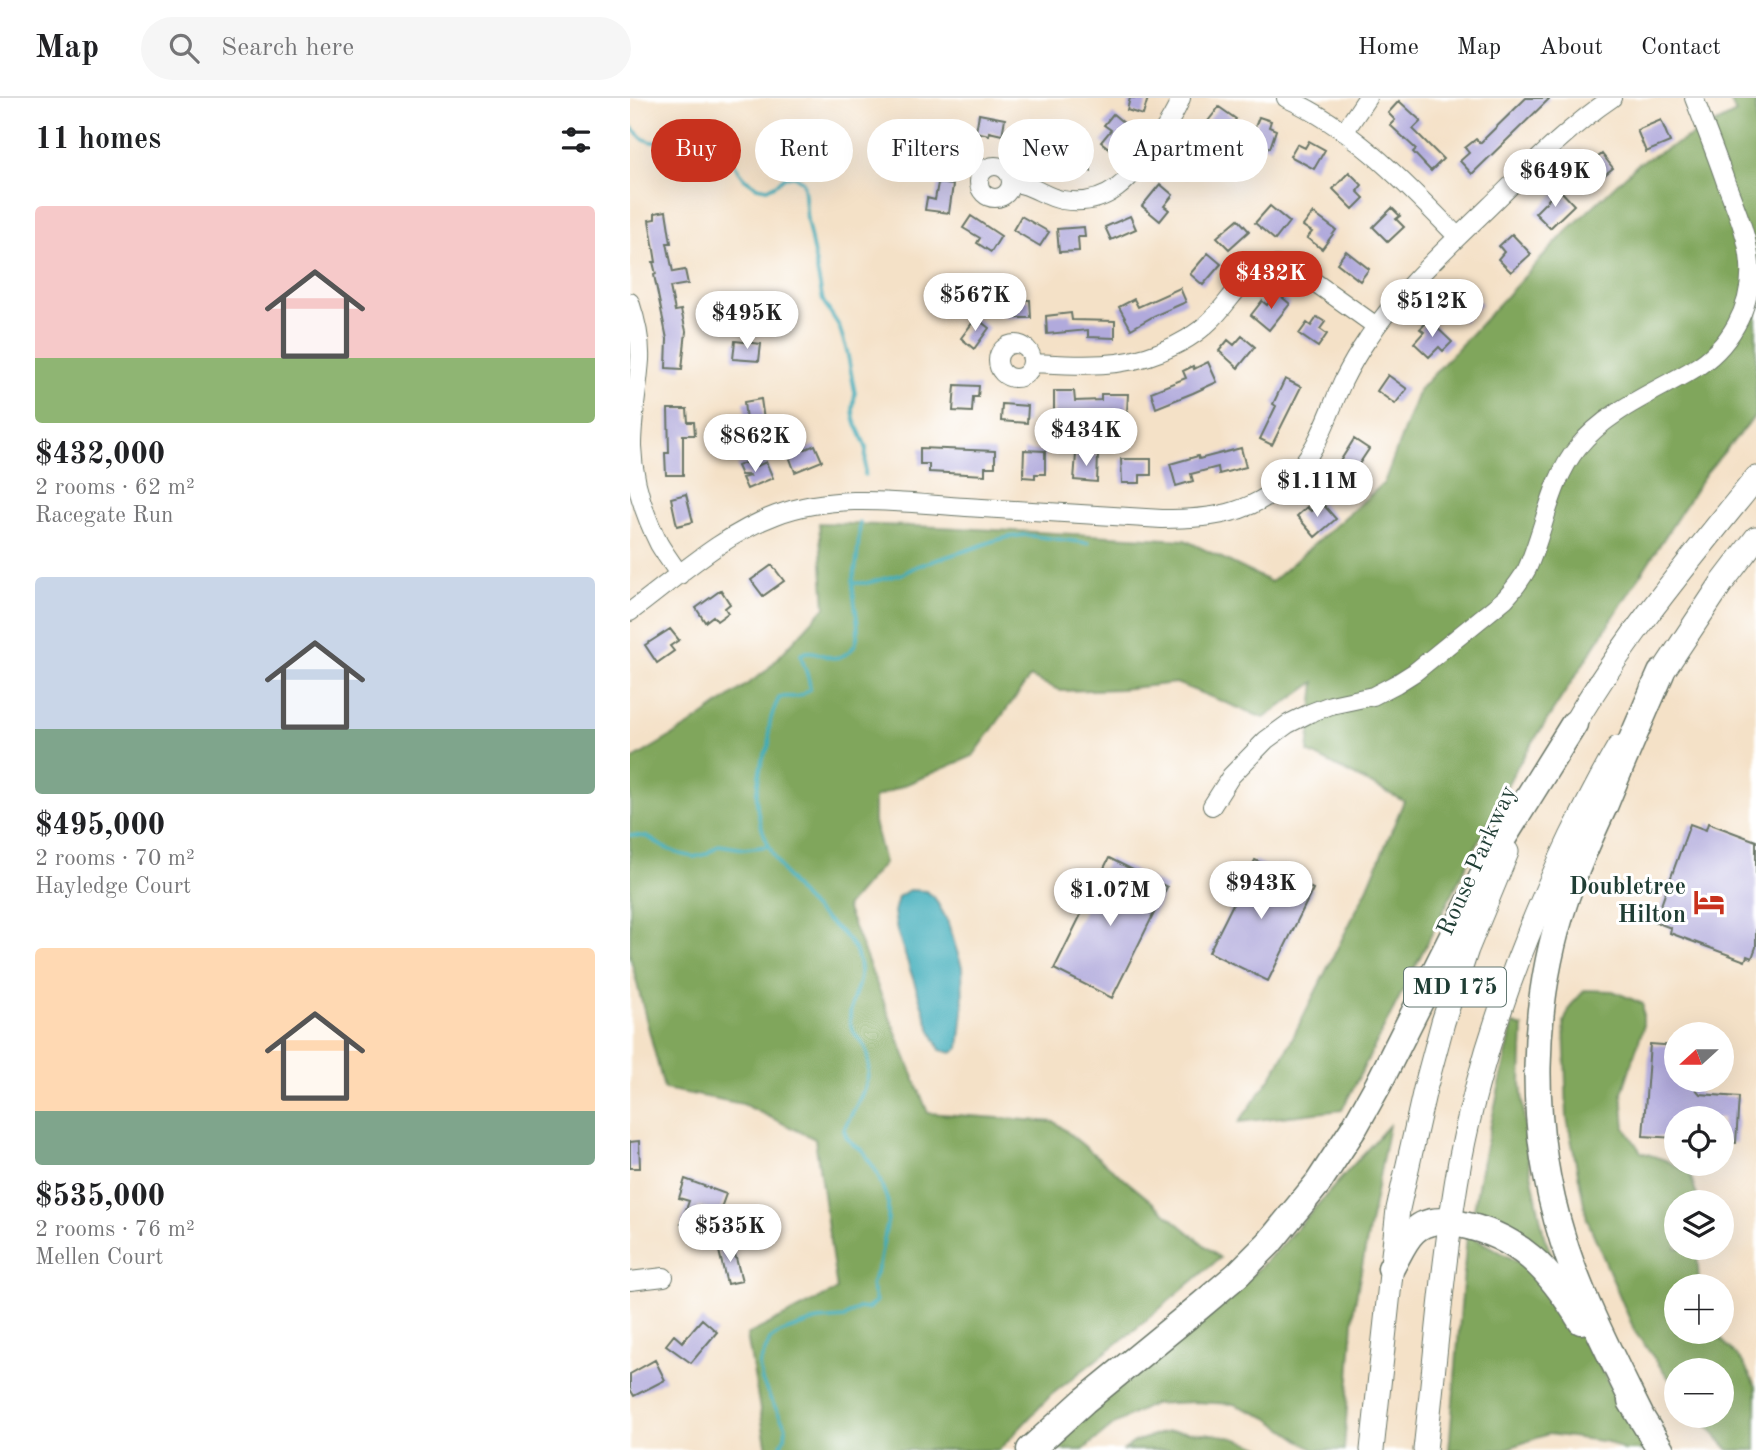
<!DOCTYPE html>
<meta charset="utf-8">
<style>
body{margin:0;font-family:"Old Standard TT",serif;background:#f6f6f6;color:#202124;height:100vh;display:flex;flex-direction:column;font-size:26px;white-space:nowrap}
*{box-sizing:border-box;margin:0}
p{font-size:23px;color:#757577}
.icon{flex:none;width:38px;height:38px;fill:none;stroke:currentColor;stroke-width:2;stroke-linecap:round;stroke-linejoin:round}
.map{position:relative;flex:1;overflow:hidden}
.side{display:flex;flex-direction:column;background:#fff;width:630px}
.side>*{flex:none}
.guide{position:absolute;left:21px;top:21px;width:665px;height:63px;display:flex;gap:14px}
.needle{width:46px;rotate:249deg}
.controls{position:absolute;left:1034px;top:924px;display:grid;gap:14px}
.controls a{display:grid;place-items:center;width:70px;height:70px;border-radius:50%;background:#fff;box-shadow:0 7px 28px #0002;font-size:35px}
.price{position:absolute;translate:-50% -60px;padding:0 16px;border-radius:24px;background:#fff;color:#222;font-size:23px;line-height:46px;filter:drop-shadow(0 2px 4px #0008)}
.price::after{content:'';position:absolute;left:50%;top:42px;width:21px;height:16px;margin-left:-10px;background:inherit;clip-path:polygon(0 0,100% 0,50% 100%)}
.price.active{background:#c8321e;color:#fff}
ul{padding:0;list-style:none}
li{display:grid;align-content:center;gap:14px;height:371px;padding:0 35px}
li span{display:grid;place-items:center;height:217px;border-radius:7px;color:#555}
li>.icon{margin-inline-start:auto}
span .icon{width:126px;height:126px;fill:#fffc;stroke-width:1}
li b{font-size:30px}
h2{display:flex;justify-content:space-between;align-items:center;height:84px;padding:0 35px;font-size:30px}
.pill{padding:0 24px;border-radius:32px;background:#fff;box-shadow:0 7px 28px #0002;font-size:24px;line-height:63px}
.pill.active{background:#c8321e;color:#fff}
header{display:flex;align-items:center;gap:42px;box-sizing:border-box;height:98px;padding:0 35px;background:#fff;border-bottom:2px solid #e0e0e0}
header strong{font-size:33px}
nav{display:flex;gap:38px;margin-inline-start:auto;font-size:24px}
.search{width:490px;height:63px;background:#f6f6f6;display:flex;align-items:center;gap:18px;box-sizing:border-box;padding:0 24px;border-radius:38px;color:#757577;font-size:26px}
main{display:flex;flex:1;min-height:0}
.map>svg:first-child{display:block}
</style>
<header>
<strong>Map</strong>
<div class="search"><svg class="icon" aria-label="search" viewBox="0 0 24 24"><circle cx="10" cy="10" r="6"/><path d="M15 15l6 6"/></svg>Search here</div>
<nav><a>Home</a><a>Map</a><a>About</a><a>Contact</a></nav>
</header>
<main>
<section class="side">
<h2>11 homes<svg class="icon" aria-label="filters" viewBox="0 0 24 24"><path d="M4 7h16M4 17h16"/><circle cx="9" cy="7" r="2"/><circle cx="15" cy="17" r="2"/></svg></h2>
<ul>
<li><span style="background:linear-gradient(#f6c9c9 70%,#8fb573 0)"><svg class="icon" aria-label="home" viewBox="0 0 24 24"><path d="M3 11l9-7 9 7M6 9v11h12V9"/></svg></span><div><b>$432,000</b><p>2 rooms · 62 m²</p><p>Racegate Run</p></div></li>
<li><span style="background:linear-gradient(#c9d6e8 70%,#7fa58c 0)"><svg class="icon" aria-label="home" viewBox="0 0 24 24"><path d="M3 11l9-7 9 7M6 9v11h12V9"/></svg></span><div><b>$495,000</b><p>2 rooms · 70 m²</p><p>Hayledge Court</p></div></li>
<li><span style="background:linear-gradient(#ffd9b3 75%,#7fa58c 0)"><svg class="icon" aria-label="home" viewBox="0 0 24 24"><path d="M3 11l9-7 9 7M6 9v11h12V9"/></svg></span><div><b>$535,000</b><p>2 rooms · 76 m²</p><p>Mellen Court</p></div></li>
</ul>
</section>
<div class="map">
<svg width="1126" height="1352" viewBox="0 0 1126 1352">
<rect width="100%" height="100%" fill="#fff"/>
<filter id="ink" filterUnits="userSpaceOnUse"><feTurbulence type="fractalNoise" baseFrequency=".0143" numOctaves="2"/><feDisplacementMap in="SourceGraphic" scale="14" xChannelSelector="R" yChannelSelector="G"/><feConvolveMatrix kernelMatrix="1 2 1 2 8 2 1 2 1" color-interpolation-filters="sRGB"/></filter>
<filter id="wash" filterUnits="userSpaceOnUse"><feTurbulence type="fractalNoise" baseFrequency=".00686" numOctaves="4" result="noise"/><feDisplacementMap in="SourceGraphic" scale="28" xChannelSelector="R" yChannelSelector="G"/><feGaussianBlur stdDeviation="1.57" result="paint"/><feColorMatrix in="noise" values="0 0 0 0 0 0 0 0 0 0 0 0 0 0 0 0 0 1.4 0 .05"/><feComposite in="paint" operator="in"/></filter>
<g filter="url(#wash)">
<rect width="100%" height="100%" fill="#f4e1c7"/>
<!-- forest -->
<path fill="#80a65c" stroke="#507248" stroke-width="2" d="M1099,0H1126V317L1076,375L885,672L712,1012L609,1024L642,978L654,957L738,789L774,703L678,654L685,584L634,620L546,585L491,591L431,593L400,579L343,658L244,700V724L254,765L216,809L298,1015L425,1024L590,1160L503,1233L421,1297L369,1352H137L117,1237L207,1192L185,1041L113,1006L34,991L0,858V663L60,627L136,573L195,509L189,425L309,429L555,442L641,484L754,385L789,292L936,134L1009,65L1106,15Z
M955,892L983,893L1013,906V930L992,995L995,1030L1011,1054L1035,1062L1060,1076L1068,1101V1104H1046V1150H1067L1069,1188H1046V1234H1084L1112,1263L1126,1289V1352H1099L1068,1318H1092V1272H1046V1290L1005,1234L957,1121L937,1020L934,924L941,907Z
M883,926L893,929L891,985L898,1060L914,1138L929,1176L895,1144L867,1124L843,1118L850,1076Z
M759,1027L724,1210L714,1352H684L638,1320L604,1306L565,1304L523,1306L486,1325L453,1352H417L441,1328L593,1206L648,1151Z
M837,1136L910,1176L946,1227L1018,1352H993L978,1344L918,1336L873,1352H819Z
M538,1333C571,1334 606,1336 636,1352H494L504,1344Z"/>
<!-- water -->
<path fill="#3cacb9" stroke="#2e7476" stroke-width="2" d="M279,792L296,793L304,799L317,822L332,869L333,913L329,950L322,955L310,952L299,928L267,833L264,814L268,799Z"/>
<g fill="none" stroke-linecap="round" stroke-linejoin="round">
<!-- stream -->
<path stroke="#3cacb9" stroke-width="3.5" d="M0,28L12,40L21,44L31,43L53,54H72L86,52L97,55L114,80L127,89L137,91L145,87L155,79L164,78L173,84C176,97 175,109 177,122L193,203L209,228L217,253L225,295L223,311L224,321L236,349L235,377
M223,485H237L272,476L287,468L347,449L363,443L379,439L395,437L458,445
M0,737L18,739L33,749L50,756L64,759L76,756L89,747L114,751L139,748
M153,1352L151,1346L155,1339L156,1329L141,1302L132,1283L129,1267L140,1242L150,1235L188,1222L214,1220L228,1210L237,1211L246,1204L241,1187L249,1167L254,1141L258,1121V1104L247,1075L232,1052L222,1046L216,1038L214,1031C226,1006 246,982 236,951C232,940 220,938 220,919C220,894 237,887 227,857C220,837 198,825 184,811C156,785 123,732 127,693C128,683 130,671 132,662C134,656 138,652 139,647C140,642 139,636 139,631C140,620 144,610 149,600C155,598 157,599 163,599C170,599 175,595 180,591C180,578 173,569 171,556C186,548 197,565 212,558C241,546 221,507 223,484C223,479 225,473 226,468C228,454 229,439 230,425"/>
</g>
<g id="blocks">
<!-- building -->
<path fill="#b1aadc" d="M500,0H518L513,17L497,12Z
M896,0H920L842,76L830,63L839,55L835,50L846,41L850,45Z
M769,3L791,23L783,31L813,61L801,73L783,54L786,51L760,27L765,22L758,15Z
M589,9L606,21L588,45L571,32Z
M349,16L375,21L372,37L359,34V37L346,34Z
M483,16L502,32L484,54L471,44L481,32L474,27Z
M629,19L641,23L639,29L646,32L640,50L620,42Z
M1031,22L1040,44L1016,54L1007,32Z
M392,32L414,46L405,60L384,45Z
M319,39L334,41L330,66L315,64Z
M679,43L695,52L684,71L660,58L667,46L675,50Z
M557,51L575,65L567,76L563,72L556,81L542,70Z
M459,55L461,73L452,74L450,68V74L434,76L432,57Z
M972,56L983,70L962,87L951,73Z
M719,74L732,87L727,93L734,100L723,111L703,91Z
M308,85L323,87L319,115L295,112L297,100L305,102Z
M530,86L543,97L534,108L539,112L530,123L512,108Z
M929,91L944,107L920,130L905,115Z
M640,108L659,124L645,142L625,125Z
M762,110L770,118L766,121L774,129L758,144L743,129Z
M36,113L41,145H37L43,174L55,172L58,186L40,189L45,213L51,212L56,233L52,271L36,270L37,241L24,177L26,176L23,164H26L19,122L25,121V115Z
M683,115L706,132L692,151L677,140L682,134L673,128Z
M341,118L371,138L361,154L347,145L350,140L333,130Z
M391,118L419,134L410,148L383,132Z
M500,118L506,131L481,142L475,129Z
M608,121L619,133L599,151L587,139Z
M454,129L455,139H448L449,153L429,154L427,131Z
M882,136L901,156L881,174L868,161L874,154L869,148Z
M716,153L739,171L730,183L707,165Z
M578,155L591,166L573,187L560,176Z
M550,190L556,204L524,218L501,231L489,209L504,201L508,209Z
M837,191L852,206L833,224L815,205L825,196L828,200Z
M647,195L660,206L639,232L621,217L632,203L637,207Z
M374,202H400L401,220H374Z
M441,215L442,222L485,223V240L458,239V232L417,236L416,218Z
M687,219L695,224L690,231L697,236L688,249L669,236L677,225L681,228Z
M346,220L359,230L344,251L331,240Z
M799,222L822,244L813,253L809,249L799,259L784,245L794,234L790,231Z
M612,238L625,249L608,270L589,253L598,242L604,247Z
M105,243L131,246L129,263L103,261Z
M578,264L587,284L563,295L526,310L521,294L556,280L553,273L563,268L564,271Z
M758,277L777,291L765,306L747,293Z
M655,281L671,289L642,347L630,341L646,308L643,306Z
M325,287L349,288L348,299H343L342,314L323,313Z
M424,293H444L445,303L471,302V296H498L497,314L452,313V318H424Z
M131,301L135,329L117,332L114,304Z
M372,306L398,308L397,325L371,323Z
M38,311H57L58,324H64L65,337H53V377H36L35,355H39Z
M724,341L739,351L723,375L709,365Z
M185,347L192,363L165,374L159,358Z
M290,350L365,353V369H355V377L299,374V366H290Z
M611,350L616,369L589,376L588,369L561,376L563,383L546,388L540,366L568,358L569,361Z
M394,352L415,353V376H405V380L393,379Z
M446,356L468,357L467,384L444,382Z
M491,361H521V377H510V385H492Z
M117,364L120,371L136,364L143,380L117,391L112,380L120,378L119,377H111L107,368Z
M56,396L63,424L47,428L41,400Z
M691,404L706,421L685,439L667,418L677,409L681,413Z
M142,467L154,483L133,498L121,482Z
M91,492L100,506L95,510L98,515L87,523L83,518L75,524L66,510Z
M40,531L49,542L40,548L44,553L27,565L15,547Z
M1078,725L1126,743V849L1122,860L1117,858L1115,863L1040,835L1041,830L1025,824L1060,726L1076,732Z
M479,760L537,789L482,900L424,871Z
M625,762L683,791L638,883L579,854Z
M1020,946L1046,948V982H1064V989L1070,996L1109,999L1106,1045L1092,1044V1020H1046V1040L1013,1038Z
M9,1043L10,1070H0V1044Z
M55,1081L96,1096L89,1115L69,1108L61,1130L51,1126L59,1103L49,1100Z
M102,1145L112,1183L97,1186L88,1149Z
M72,1221L87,1234L61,1265L36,1247L44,1237L52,1244Z
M25,1262L35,1282L4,1298L0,1291V1276Z"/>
</g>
</g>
<g filter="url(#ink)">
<use href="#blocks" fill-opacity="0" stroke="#6a7667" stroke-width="2"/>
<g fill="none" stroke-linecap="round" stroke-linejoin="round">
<defs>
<path id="minor" d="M656,0C725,31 776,86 828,139
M715,33L737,0
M349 84a16 16 0 1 1 32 0a16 16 0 1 1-32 0Z
M381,85C401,85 414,99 432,102C479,110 500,81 524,47C534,32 545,17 551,0
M0,204C6,222 11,243 10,262C8,291 2,319 2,348C3,381 14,416 29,446C35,456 43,467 50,477
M368 263a17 17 0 1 1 34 0a17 17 0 1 1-34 0Z
M402,265C445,267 489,271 530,254C548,247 566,237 580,223C608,197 622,152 669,173L746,228
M0,514C46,480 92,437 146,417C206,394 273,405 336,409C401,413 467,417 532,421C580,421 619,417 656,384C688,355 696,321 713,283C720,269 728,255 737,242C768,194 817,150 859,109C898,71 936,31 982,0
M582,708L601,678L636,642L658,626L680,615L701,607L743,598L766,586L785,574L875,501C884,491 891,482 897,471C915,431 920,383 948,349C977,313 1023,295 1062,272C1099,251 1123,209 1120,166C1118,138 1106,111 1096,85C1086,56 1075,28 1064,0
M0,1183L34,1179"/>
<path id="major" d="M1022,590L1091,486L1126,440
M936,640C989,546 1059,463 1126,380
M742,1352L768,1111L795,991L813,924L837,851L877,754
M795,1352C806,1256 813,1158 830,1063C851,951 892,842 941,739C956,709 971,679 988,650"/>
<path id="highway" d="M761,1170C768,1158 774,1142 784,1133C797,1121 813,1122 829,1126C890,1138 920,1172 951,1223
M1001,1303L1031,1352
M1010,1317C982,1260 952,1203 933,1142C898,1031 899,909 936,799C947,767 961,736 975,706C993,662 1012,618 1031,575
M400,1352L454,1303L569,1209L607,1177L639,1145L688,1085L724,1030L748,987L868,748L944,626"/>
</defs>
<!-- minor casing -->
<use href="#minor" stroke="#6a7667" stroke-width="20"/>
<!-- major casing -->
<use href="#major" stroke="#6a7667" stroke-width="25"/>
<!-- highway casing -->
<use href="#highway" stroke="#6a7667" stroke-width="29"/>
<!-- minor -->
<use href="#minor" stroke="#fff" stroke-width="18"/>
<!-- major -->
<use href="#major" stroke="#fff" stroke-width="23"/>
<!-- highway -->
<use href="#highway" stroke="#fff" stroke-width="26"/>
</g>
</g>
<!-- icons -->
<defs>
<symbol id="hotel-bare" viewBox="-9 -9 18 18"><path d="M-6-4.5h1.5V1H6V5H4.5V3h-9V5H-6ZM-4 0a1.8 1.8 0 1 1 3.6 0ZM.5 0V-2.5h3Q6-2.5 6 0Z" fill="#c8321e" stroke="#fff" stroke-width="2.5" paint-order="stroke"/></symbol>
</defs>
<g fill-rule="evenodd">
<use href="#hotel-bare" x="1057" y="782" width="44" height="44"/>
</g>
<g text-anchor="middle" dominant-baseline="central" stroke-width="6" stroke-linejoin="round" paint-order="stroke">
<!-- shield labels -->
<rect fill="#fff" stroke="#627771" stroke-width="2" x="774" y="869.5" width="102" height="39" rx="5"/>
<g font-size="23" font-weight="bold" fill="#1f3d34">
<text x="825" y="889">MD 175</text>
</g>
<!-- street labels -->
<g font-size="24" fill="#1f3d34" stroke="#fff">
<text transform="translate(848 763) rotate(-66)">Rouse Parkway</text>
</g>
<!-- poi labels -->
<g font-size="24" font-weight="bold" fill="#1f3d34" stroke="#fff" text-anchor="end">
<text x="1056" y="790">Doubletree<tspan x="1056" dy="28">Hilton</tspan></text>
</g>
</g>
</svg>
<div class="controls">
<a><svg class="needle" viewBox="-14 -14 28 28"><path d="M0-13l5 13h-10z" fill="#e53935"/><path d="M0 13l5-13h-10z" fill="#757577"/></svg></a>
<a><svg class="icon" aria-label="locate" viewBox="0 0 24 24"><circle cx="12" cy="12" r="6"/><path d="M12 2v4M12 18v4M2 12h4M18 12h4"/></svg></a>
<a><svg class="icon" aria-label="layers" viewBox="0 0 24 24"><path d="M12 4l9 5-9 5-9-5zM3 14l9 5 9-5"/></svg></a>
<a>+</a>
<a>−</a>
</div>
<b class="price" style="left:925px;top:111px">$649K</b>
<b class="price active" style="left:641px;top:213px">$432K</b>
<b class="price" style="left:345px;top:235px">$567K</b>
<b class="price" style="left:802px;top:241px">$512K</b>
<b class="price" style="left:117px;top:253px">$495K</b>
<b class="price" style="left:456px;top:370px">$434K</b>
<b class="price" style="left:125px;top:376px">$862K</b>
<b class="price" style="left:687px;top:421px">$1.11M</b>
<b class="price" style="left:631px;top:823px">$943K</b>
<b class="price" style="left:480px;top:830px">$1.07M</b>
<b class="price" style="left:100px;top:1166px">$535K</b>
<div class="guide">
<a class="pill active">Buy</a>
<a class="pill">Rent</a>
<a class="pill">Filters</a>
<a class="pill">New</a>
<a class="pill">Apartment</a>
</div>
</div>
</main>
